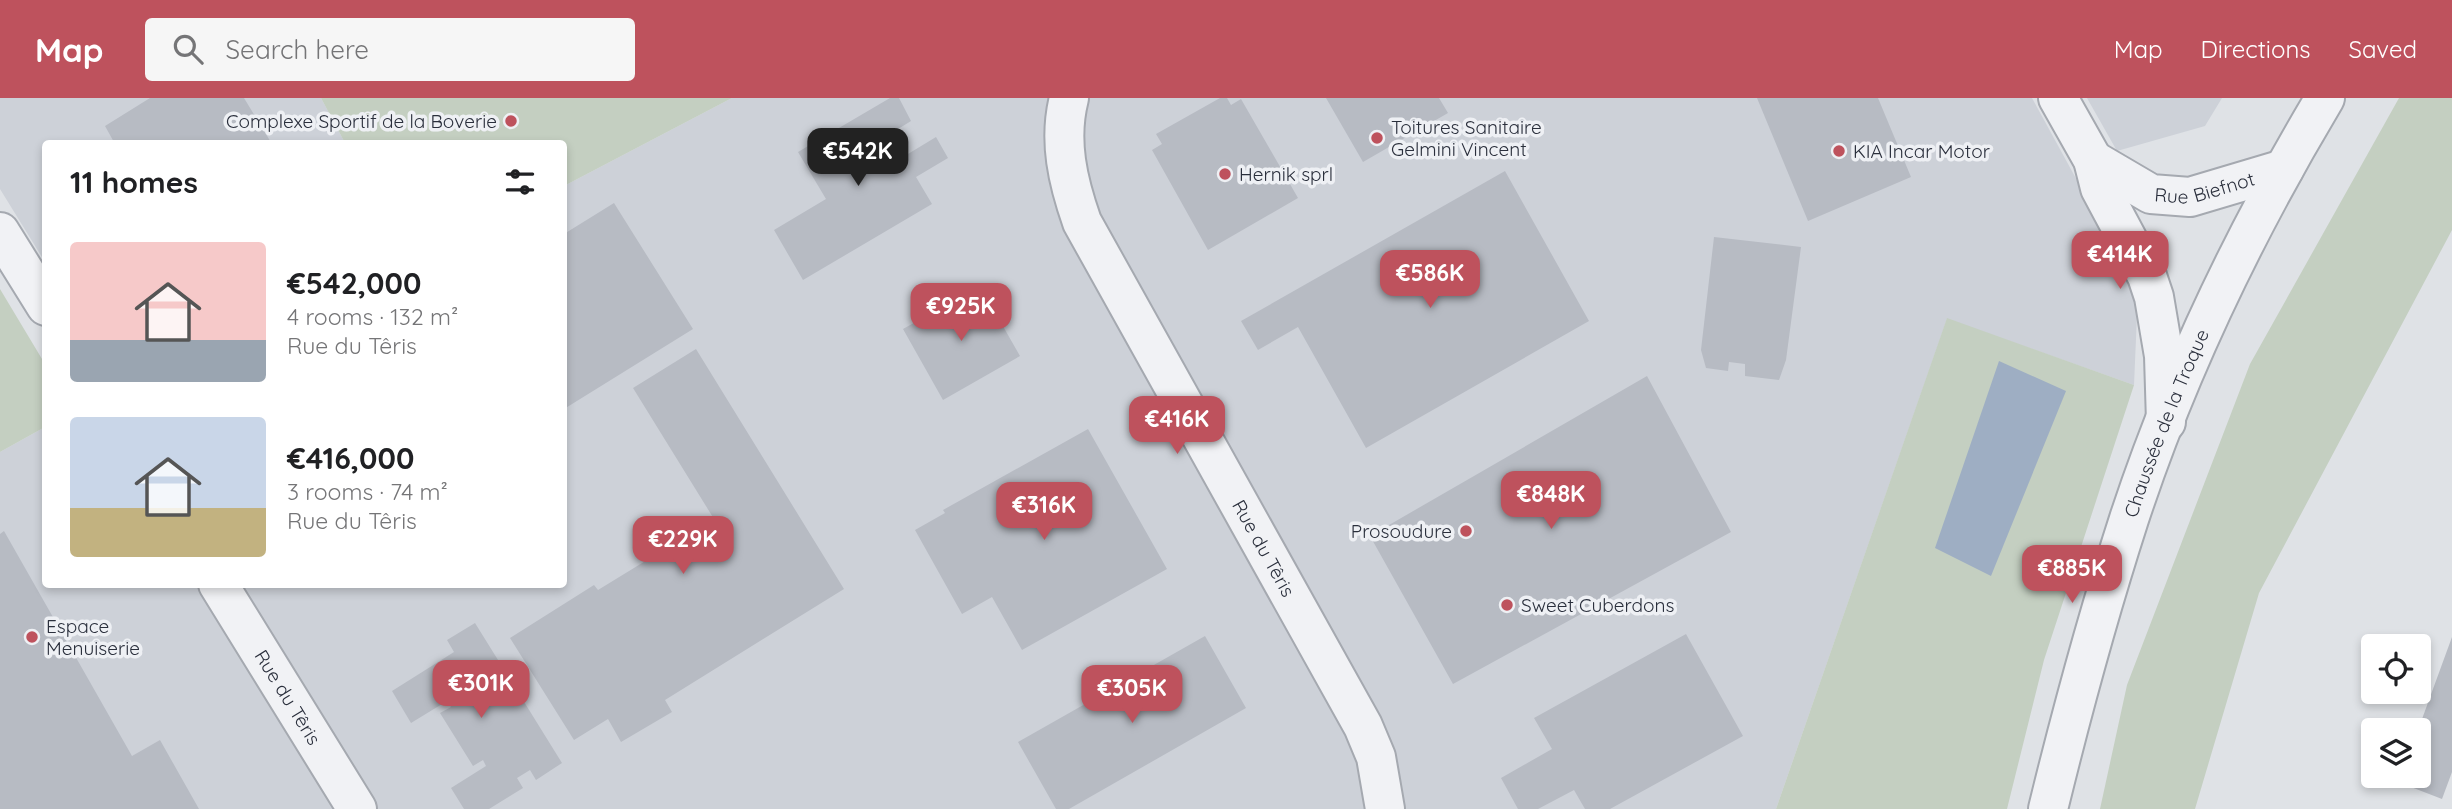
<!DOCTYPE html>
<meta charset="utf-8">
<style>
body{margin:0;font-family:Quicksand,sans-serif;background:#f6f6f6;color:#202124;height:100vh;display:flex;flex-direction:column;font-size:26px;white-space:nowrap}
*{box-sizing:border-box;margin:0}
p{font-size:23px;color:#757577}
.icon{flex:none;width:38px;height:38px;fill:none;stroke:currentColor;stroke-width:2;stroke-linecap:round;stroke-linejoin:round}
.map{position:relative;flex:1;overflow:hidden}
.sheet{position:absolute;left:42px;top:42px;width:525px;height:448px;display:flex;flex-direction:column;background:#fff;border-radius:7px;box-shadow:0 4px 10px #0003}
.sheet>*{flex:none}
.tools{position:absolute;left:2361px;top:536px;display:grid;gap:14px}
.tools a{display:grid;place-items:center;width:70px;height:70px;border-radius:7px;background:#fff;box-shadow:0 4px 10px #0003;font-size:35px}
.price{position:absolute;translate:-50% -60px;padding:0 16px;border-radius:14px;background:#be525d;color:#fff;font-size:23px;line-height:46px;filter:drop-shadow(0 2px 4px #0008)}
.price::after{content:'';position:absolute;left:50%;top:42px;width:21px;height:16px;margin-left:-10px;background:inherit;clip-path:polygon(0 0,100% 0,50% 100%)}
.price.active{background:#222;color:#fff}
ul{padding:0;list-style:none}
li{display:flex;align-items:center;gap:21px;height:175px;padding:0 28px}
li span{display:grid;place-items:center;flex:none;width:196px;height:140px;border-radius:7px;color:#555}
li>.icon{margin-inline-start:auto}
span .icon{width:84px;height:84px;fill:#fffc;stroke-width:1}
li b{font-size:30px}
h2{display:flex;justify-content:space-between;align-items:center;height:84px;padding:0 28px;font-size:30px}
header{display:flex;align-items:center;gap:42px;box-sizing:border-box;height:98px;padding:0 35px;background:#be525d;color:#fff}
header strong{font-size:33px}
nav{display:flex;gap:38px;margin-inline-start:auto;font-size:24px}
.search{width:490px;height:63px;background:#f6f6f6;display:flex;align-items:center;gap:18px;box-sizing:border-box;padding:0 24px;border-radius:7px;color:#757577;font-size:26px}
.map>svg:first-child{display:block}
</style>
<header>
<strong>Map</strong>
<div class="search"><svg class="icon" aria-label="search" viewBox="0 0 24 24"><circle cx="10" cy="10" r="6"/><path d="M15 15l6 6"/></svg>Search here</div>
<nav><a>Map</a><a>Directions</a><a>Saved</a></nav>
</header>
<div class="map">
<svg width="2452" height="711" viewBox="0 0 2452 711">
<rect width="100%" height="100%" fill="#dfe2e6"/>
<!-- built -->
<path fill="#cdd1d8" d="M0,0H321L345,45L46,46L45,164L0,91Z
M732,0H2032L2138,194L2134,287L1947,221L1776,711H0V354L45,329L46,486H564V88Z
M2087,0H2222L2205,28L2117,53Z"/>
<!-- green -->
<path fill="#c4cfc1" d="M321,0H732L564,88V46L345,45Z
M2399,0H2452V132L2259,495L2195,711H2100L2127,587L2250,266Z
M0,191L45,266V329L0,354Z
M1947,220L2134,287L2044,562L2007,711H1776Z"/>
<!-- water -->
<path fill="#9eaec3" d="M1999,263L2066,293L1991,478L1935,450Z"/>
<!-- building -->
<path fill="#b7bbc3" d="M150,0H244L272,46H115L105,28Z
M890,0H899L911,23L890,36L903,59L936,39L948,60L916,79L932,106L803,182L774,132L826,101L798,54Z
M1220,0H1227L1231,7L1241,1L1298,100L1208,152L1152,52L1162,46L1156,36Z
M1326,0H1439L1448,15L1363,64Z
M1757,0H1878L1911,79L1808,123Z
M1505,73L1589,223L1366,350L1298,229L1258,252L1241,223Z
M614,105L693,231L564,311V136Z
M1714,139L1801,149L1786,262L1779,282L1745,278V266L1729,264L1728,273L1706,270L1701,252Z
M980,188L1020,258L943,302L903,231Z
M696,251L844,491L665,602L672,614L621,644L608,621L574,642L510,540L594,487L598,492L714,421L633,290Z
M1647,278L1731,434L1453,586L1370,438Z
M1088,331L1167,471L1022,552L992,499L962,516L915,432L945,415L943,412Z
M4,433L132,658L160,642L199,711H0V436Z
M475,525L562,665L536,682L530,672L517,680L523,690L489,711H464L451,690L486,668L483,662L473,668L440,615L451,609L447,603L411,625L392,593L454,554L447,542Z
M1686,536L1743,638L1610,711H1585L1574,692L1538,711H1518L1501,680L1552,651L1534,620Z
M1205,538L1246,610L1069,711H1056L1018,644Z
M2452,539V674L2442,701L2398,684L2401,677H2418V632Z"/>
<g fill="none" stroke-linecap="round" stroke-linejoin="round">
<defs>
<g id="minor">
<path id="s1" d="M1069,0C1058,43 1068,84 1082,124L1363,628L1376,659L1385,711"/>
<path d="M2058,0L2093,62L2100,90L2147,178L2154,199L2164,258L2166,324"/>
<path id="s2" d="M2093,62L2151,96L2190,99L2284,71"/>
<path d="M0,134L46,208"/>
<path id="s3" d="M218,486L357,711"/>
</g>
<g id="tertiary">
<path id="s4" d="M2048,711C2072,613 2098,517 2129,421C2177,275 2246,132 2325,0"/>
</g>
</defs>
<!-- minor casing -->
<use href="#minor" stroke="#a5a9b0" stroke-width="42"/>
<!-- tertiary casing -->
<use href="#tertiary" stroke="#a5a9b0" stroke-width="42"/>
<!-- minor -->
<use href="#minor" stroke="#f1f2f5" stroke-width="38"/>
<!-- tertiary -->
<use href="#tertiary" stroke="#f1f2f5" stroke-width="38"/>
</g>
<!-- markers -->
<g fill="#be525d" stroke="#eef0f4" stroke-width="2.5">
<circle cx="511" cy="23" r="7"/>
<circle cx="1377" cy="40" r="7"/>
<circle cx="1839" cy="53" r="7"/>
<circle cx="1225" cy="76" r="7"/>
<circle cx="1466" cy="433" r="7"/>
<circle cx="1507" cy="507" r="7"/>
<circle cx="32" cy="539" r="7"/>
</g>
<g text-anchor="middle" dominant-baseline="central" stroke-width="7" stroke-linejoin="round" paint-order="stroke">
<!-- poi labels -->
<g font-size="19" fill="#2a2f3c" stroke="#eef0f4" text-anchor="start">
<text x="497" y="23" text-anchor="end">Complexe Sportif de la Boverie</text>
<text x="1391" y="29">Toitures Sanitaire<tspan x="1391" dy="22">Gelmini Vincent</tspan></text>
<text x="1853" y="53">KIA Incar Motor</text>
<text x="1239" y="76">Hernik sprl</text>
<text x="1452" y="433" text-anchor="end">Prosoudure</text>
<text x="1521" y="507">Sweet Cuberdons</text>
<text x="46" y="528">Espace<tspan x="46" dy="22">Menuiserie</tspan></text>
</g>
<!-- street labels -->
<g font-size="19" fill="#2a2f3c" stroke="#eef0f4">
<text stroke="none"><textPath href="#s2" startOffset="122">Rue Biefnot</textPath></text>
<text stroke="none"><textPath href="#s4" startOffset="404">Chaussée de la Troque</textPath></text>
<text stroke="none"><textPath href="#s1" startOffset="500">Rue du Têris</textPath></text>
<text stroke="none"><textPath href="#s3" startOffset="133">Rue du Têris</textPath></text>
</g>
</g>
</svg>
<div class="tools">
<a><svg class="icon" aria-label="locate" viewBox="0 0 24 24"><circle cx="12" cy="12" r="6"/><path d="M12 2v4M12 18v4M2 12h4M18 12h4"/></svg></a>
<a><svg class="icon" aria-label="layers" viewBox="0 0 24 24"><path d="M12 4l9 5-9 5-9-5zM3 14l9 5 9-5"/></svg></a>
</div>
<b class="price active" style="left:858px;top:90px">€542K</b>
<b class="price" style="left:2120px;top:193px">€414K</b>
<b class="price" style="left:1430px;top:212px">€586K</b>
<b class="price" style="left:961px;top:245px">€925K</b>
<b class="price" style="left:1177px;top:358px">€416K</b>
<b class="price" style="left:1551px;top:433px">€848K</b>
<b class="price" style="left:1044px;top:444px">€316K</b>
<b class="price" style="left:683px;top:478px">€229K</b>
<b class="price" style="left:2072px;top:507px">€885K</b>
<b class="price" style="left:481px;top:622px">€301K</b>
<b class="price" style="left:1132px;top:627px">€305K</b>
<section class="sheet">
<h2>11 homes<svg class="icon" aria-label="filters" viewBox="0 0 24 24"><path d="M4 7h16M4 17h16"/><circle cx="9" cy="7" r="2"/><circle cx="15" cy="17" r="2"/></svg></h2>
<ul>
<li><span style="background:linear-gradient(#f6c9c9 70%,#9aa5b1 0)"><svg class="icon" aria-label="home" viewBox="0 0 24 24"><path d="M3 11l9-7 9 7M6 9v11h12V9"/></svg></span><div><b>€542,000</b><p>4 rooms · 132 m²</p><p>Rue du Têris</p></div></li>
<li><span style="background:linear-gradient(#c9d6e8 65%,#c2b280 0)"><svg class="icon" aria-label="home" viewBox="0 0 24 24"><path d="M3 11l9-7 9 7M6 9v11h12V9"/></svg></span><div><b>€416,000</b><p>3 rooms · 74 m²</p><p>Rue du Têris</p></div></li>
</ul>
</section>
</div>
